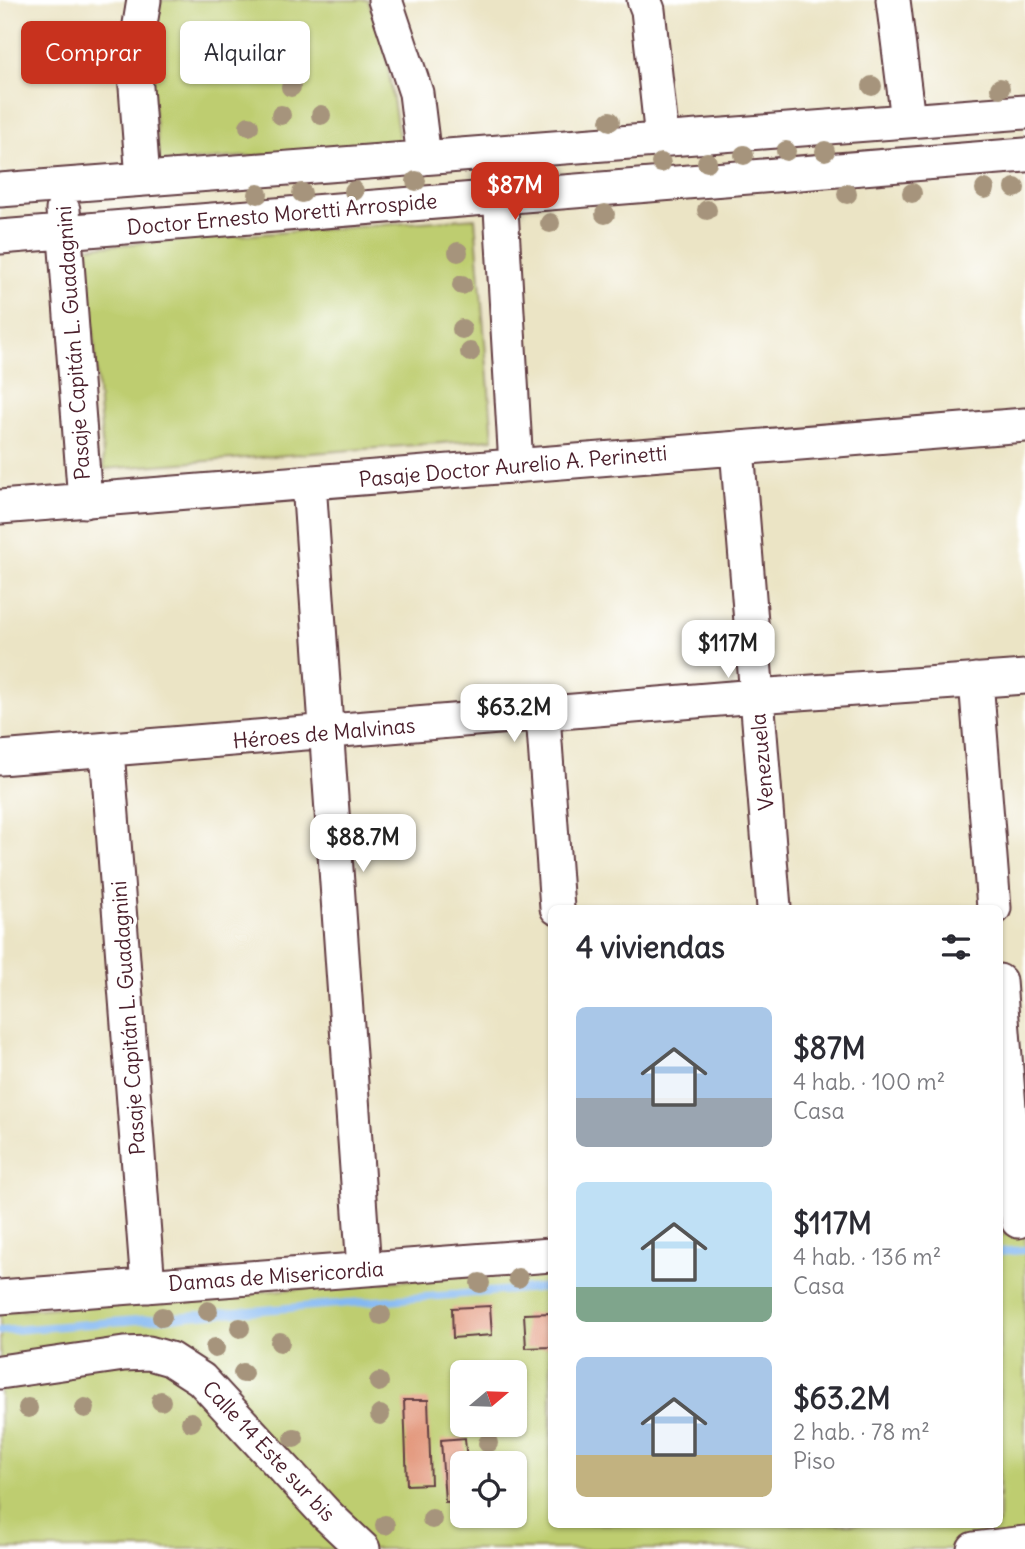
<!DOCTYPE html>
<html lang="es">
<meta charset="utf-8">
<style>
body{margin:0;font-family:Delius,sans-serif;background:#f7f7f7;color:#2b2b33;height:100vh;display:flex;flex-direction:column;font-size:26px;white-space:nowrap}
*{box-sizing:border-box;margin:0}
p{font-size:23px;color:#7c7c81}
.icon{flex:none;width:38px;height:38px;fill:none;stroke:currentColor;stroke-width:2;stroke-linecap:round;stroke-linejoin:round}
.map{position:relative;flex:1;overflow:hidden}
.sheet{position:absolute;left:548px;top:905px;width:455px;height:623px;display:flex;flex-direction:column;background:#fff;border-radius:10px;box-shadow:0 2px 5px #0004}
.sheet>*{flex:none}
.top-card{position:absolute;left:21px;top:21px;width:422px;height:63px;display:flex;gap:14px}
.needle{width:46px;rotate:71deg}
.fabs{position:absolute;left:450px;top:1360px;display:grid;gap:14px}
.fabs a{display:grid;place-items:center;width:77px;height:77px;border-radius:10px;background:#fff;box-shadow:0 2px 5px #0004;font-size:35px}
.price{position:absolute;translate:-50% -60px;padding:0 16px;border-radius:14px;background:#fff;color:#222;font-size:23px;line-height:46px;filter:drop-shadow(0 2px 4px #0008)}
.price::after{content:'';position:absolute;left:50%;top:42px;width:21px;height:16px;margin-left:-10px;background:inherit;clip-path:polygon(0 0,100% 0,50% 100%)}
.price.current{background:#c8321e;color:#fff}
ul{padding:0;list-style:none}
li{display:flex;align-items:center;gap:21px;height:175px;padding:0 28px}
li span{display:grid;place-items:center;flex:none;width:196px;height:140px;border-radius:10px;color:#555}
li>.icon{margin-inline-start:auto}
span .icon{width:84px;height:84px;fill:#fffc;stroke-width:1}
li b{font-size:30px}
h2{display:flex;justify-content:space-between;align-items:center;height:84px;padding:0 28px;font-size:30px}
.chip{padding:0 24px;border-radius:10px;background:#fff;box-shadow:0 2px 5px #0004;font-size:24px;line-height:63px}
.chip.current{background:#c8321e;color:#fff}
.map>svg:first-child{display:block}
</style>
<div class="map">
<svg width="1025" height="1549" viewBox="0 0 1025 1549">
<rect width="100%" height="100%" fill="#fff"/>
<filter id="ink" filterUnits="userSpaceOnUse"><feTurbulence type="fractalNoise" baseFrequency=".0143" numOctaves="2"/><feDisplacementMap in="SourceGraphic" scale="14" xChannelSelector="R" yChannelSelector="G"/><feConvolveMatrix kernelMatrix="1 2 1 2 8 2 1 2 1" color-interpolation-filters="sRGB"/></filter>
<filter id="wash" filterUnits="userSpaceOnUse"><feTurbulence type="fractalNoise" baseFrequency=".00686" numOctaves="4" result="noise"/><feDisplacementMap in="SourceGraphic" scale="28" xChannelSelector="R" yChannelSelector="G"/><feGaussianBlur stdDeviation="1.57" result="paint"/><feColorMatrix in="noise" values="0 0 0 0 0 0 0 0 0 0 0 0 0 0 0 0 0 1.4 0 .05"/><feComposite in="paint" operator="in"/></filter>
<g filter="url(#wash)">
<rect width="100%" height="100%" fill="#ebe4c5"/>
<!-- green -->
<path fill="#becd6f" stroke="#84764d" stroke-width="2" fill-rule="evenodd" d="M161,0H368L385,48L400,145L160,163L149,64Z
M475,218L493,439L104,469L87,247Z
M1025,1233V1549H0V1312L551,1269V1524H999V1235ZM462,1372H514V1424H462ZM462,1463H514V1516H462Z"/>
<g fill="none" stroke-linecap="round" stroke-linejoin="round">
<!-- stream -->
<path stroke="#83b8f2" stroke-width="8" d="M999,1252L1025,1250
M0,1331L551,1287"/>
</g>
<g id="blocks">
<!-- building -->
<path fill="#e3987d" d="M490,1306L492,1335L453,1338L452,1308Z
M551,1313V1347L526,1348L524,1314Z
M404,1400H428L431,1484L407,1485Z
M465,1438L467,1463H462V1501L445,1502L441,1440Z"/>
</g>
</g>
<g filter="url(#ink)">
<use href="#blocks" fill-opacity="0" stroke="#623d42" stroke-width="2"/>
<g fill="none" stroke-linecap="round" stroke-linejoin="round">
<defs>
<path id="minor" d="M385,0L416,93L424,158
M644,0L648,10L662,139
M893,0L908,120
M499,175L516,466
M143,179L134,61L144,0
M0,190L1025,112
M63,210L85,501
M0,237L1025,155
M737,448L774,908
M309,483L364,1269
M0,507L1025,425
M976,680L994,908
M543,715L557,908
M107,750L148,1286
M0,758L756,696L1025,677
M999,981L1018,1221
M0,1297L551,1255
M0,1372L124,1354L149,1353L170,1359L201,1379L327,1515L363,1549
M974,1549L1025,1543"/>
</defs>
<!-- minor casing -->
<use href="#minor" stroke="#623d42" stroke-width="37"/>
<!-- minor -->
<use href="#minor" stroke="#fff" stroke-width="33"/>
</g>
<!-- trees -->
<g fill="#a6947b">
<circle cx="872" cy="86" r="10"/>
<circle cx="291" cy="87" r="10"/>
<circle cx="1000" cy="88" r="10"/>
<circle cx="281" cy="115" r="10"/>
<circle cx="321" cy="115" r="10"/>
<circle cx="610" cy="121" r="10"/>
<circle cx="249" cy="126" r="10"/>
<circle cx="786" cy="151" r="10"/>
<circle cx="825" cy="151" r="10"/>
<circle cx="744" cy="155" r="10"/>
<circle cx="707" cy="162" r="10"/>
<circle cx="661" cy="163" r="10"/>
<circle cx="416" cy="181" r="10"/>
<circle cx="1015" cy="188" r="10"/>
<circle cx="985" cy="189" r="10"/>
<circle cx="354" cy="191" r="10"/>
<circle cx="302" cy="193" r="10"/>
<circle cx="912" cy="193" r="10"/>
<circle cx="258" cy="194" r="10"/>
<circle cx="847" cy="194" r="10"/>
<circle cx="707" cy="210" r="10"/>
<circle cx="605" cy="214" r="10"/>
<circle cx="550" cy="223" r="10"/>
<circle cx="458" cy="252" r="10"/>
<circle cx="462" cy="285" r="10"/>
<circle cx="462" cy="329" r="10"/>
<circle cx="470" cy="352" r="10"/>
<circle cx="518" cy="1278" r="10"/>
<circle cx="480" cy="1283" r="10"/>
<circle cx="208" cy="1311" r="10"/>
<circle cx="381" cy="1315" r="10"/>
<circle cx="162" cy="1317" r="10"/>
<circle cx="240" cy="1328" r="10"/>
<circle cx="280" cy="1342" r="10"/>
<circle cx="215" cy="1348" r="10"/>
<circle cx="243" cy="1373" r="10"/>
<circle cx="379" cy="1382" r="10"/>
<circle cx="161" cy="1401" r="10"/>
<circle cx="28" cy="1408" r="10"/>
<circle cx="85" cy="1408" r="10"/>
<circle cx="380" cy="1415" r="10"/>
<circle cx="191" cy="1422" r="10"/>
<circle cx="294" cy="1438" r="10"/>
<circle cx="488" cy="1443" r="10"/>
<circle cx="432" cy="1519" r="10"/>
<circle cx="385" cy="1525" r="10"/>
</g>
</g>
<g text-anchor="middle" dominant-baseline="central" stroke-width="7" stroke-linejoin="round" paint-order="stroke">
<!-- street labels -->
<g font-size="21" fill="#4a1f2b" stroke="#fff">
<text transform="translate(282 214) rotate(-5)">Doctor Ernesto Moretti Arrospide</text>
<text transform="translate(73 343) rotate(-94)">Pasaje Capitán L. Guadagnini</text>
<text transform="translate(513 466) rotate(-5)">Pasaje Doctor Aurelio A. Perinetti</text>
<text transform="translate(324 733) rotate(-5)">Héroes de Malvinas</text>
<text transform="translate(762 762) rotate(-95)">Venezuela</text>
<text transform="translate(128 1018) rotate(-94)">Pasaje Capitán L. Guadagnini</text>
<text transform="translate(276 1276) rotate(-4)">Damas de Misericordia</text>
<text transform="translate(269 1451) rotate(47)">Calle 14 Este sur bis</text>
</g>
</g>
</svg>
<div class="fabs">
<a><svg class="needle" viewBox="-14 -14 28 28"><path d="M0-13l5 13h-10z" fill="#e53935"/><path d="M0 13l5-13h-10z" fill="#7c7c81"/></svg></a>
<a><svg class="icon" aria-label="locate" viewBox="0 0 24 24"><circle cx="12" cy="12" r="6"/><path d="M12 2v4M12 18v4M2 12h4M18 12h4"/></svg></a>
</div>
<b class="price current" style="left:515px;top:222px">$87M</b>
<b class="price" style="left:728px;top:680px">$117M</b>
<b class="price" style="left:514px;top:744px">$63.2M</b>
<b class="price" style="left:363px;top:874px">$88.7M</b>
<div class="top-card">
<a class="chip current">Comprar</a>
<a class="chip">Alquilar</a>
</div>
<section class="sheet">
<h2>4 viviendas<svg class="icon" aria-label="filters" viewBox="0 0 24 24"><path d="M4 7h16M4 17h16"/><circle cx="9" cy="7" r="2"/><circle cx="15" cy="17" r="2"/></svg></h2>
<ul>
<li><span style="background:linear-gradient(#a9c7e8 65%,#9aa5b1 0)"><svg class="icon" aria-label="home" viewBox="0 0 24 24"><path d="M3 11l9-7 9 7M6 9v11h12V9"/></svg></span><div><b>$87M</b><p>4 hab. · 100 m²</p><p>Casa</p></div></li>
<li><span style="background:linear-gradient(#bfe0f5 75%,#7fa58c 0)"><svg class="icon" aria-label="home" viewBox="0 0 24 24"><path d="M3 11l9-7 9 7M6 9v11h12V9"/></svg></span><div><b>$117M</b><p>4 hab. · 136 m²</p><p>Casa</p></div></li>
<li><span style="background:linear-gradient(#a9c7e8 70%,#c2b280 0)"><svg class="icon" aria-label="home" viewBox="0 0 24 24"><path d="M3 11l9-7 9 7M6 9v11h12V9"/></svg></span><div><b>$63.2M</b><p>2 hab. · 78 m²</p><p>Piso</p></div></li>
</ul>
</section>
</div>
